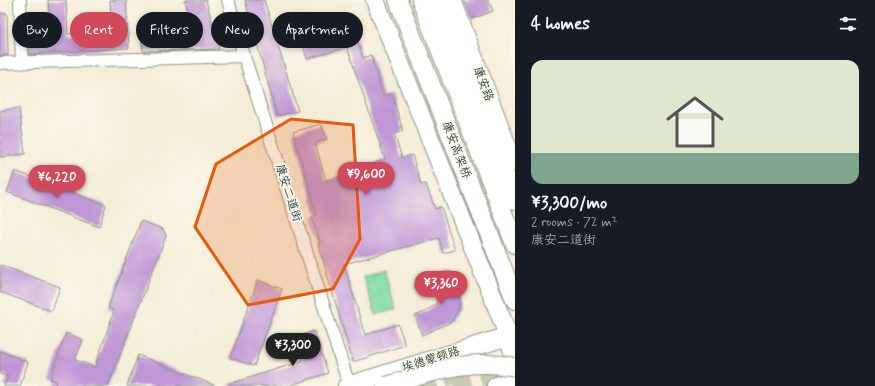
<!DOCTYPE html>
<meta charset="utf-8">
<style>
body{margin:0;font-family:Mynerve,"LXGW WenKai TC",sans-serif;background:#242831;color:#f1f3f6;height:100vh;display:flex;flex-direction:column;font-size:15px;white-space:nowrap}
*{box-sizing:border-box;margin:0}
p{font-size:13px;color:#9ea1a6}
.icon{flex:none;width:22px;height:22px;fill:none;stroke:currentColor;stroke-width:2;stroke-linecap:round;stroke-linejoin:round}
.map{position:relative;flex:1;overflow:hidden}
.panel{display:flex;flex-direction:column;background:#171b24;width:360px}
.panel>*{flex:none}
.hud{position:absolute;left:12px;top:12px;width:380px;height:36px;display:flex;gap:8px}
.price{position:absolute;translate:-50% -34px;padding:0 9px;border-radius:14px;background:#d1495b;color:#fff;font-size:13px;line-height:26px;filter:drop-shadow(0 1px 2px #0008)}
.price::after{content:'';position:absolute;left:50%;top:24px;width:12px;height:9px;margin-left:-6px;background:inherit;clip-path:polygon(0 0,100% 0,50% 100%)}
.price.active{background:#222;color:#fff}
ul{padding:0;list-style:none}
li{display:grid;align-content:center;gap:8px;height:212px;padding:0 16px}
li+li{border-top:1px solid #363941}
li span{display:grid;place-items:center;height:124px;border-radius:12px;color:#555}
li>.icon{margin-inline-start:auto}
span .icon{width:72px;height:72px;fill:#fffc;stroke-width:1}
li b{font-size:17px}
h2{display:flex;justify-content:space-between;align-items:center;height:48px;padding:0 16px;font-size:17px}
.tag{padding:0 14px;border-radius:18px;background:#171b24;box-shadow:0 2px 6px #0003;font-size:14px;line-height:36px}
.tag.active{background:#d1495b;color:#fff}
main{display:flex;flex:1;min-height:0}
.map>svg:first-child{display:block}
</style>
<main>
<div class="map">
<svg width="515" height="386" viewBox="0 0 515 386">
<rect width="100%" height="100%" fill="#fbf7ec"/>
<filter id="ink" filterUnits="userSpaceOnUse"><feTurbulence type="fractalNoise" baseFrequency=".025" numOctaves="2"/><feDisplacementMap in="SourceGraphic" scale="8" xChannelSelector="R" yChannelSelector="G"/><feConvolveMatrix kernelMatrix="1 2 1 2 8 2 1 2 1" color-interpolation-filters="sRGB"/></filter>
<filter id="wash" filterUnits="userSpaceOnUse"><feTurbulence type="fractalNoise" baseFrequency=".012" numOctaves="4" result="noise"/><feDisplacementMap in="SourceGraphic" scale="16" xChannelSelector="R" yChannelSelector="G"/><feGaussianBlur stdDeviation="0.9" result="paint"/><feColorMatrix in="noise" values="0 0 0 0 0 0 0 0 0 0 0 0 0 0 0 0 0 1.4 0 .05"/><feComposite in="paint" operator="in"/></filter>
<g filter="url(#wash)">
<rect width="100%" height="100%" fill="#f4edd7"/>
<!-- green -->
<path fill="#84dda2" stroke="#528d6b" d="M384,270L396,309L376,315L363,277Z"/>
<g id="blocks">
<!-- building -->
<path fill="#bf97d6" d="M48,0H66L68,34L112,31L110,0H126L129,48L29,54V37L51,35Z
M185,0H206L219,49L143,51L142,31H193Z
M245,0H264L298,111L277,116Z
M464,0H488L493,11L472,19Z
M0,13H7L8,55L0,56Z
M350,18L363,58L371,55L383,96L392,94L403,131L394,134L402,158L412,155L421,185L426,184L435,209L441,207L455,250L443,253L439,238L344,264L365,335L398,324L405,345L353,362L318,243L320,242L312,217L317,215L293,132L321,124L327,139L315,143L326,181L367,168V166L385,159L347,47L307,59L300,34Z
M19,108L25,154L0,157V111Z
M15,171L106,205L99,227L7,192Z
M141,221L163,229L166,236L108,386H55L56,381L50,379L66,333L83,340L75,360L95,367L114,311L108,308Z
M0,265L60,287L52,311L0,292Z
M451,271L457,286L460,301L459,309L451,322L422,335L415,316L427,311L436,304L437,290L433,278Z
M258,280L282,289L254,366L230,358Z
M314,331L328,373L288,386H229V384L303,361L295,338Z
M0,351L28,362L20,386H4L8,376L0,374Z
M138,355L216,386H127Z"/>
</g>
</g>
<g filter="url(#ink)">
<use href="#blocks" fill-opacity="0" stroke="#8a9586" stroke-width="1"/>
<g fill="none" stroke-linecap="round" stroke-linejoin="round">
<!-- highway-tunnel -->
<path stroke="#c9cab6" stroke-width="18" stroke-dasharray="18 9" stroke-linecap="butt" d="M419,386L461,373
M454,386L515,367"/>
<defs>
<path id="minor" d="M20,0L22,63
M228,0L244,56L349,385
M0,63L244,56"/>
<path id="highway" d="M375,0L504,325L515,357
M398,0L515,300
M421,0L515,244
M435,0L515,200
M452,0L513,162
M347,386L515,334
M496,386L515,380"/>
</defs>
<!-- minor casing -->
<use href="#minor" stroke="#8a9586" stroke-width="14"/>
<!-- highway casing -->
<use href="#highway" stroke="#8a9586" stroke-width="20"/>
<!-- minor -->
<use href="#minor" stroke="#fff" stroke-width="12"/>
<!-- highway -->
<use href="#highway" stroke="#fff" stroke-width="18"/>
<defs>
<path id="highway-bridge" d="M386,386C430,373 468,357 515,367"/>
</defs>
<!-- highway-bridge casing -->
<use href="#highway-bridge" stroke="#8a9586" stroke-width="20" stroke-linecap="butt"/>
<!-- highway-bridge -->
<use href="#highway-bridge" stroke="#fff" stroke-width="18"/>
</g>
</g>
<!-- marked area -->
<path fill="#e8590c" fill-opacity="0.2" stroke="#e8590c" stroke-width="3" stroke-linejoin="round" d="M291,119L353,125L360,239L333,289L248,305L195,227L216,164Z"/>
<g text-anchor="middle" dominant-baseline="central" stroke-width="3.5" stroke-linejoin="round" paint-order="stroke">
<!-- street labels -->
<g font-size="12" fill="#1f3d34" stroke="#fbf7ec">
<text transform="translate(483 84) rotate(69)">康安路</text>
<text transform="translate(456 150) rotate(69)">康安高架桥</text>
<text transform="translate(288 193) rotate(72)">康安二道街</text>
<text transform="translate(431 360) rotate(-17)">埃德蒙顿路</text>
</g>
</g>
</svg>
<b class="price" style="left:366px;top:196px">¥9,600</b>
<b class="price" style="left:57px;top:199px">¥6,220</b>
<b class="price" style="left:441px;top:305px">¥3,360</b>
<b class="price active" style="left:293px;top:367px">¥3,300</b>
<div class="hud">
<a class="tag">Buy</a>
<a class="tag active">Rent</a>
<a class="tag">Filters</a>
<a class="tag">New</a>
<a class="tag">Apartment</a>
</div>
</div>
<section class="panel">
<h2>4 homes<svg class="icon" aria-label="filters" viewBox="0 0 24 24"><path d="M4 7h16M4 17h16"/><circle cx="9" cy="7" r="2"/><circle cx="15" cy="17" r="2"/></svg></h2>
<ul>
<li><span style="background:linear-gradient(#dfe7d0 75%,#7fa58c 0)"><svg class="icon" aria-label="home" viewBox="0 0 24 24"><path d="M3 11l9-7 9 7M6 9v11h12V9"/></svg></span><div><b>¥3,300/mo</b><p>2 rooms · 72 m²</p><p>康安二道街</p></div></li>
</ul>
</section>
</main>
